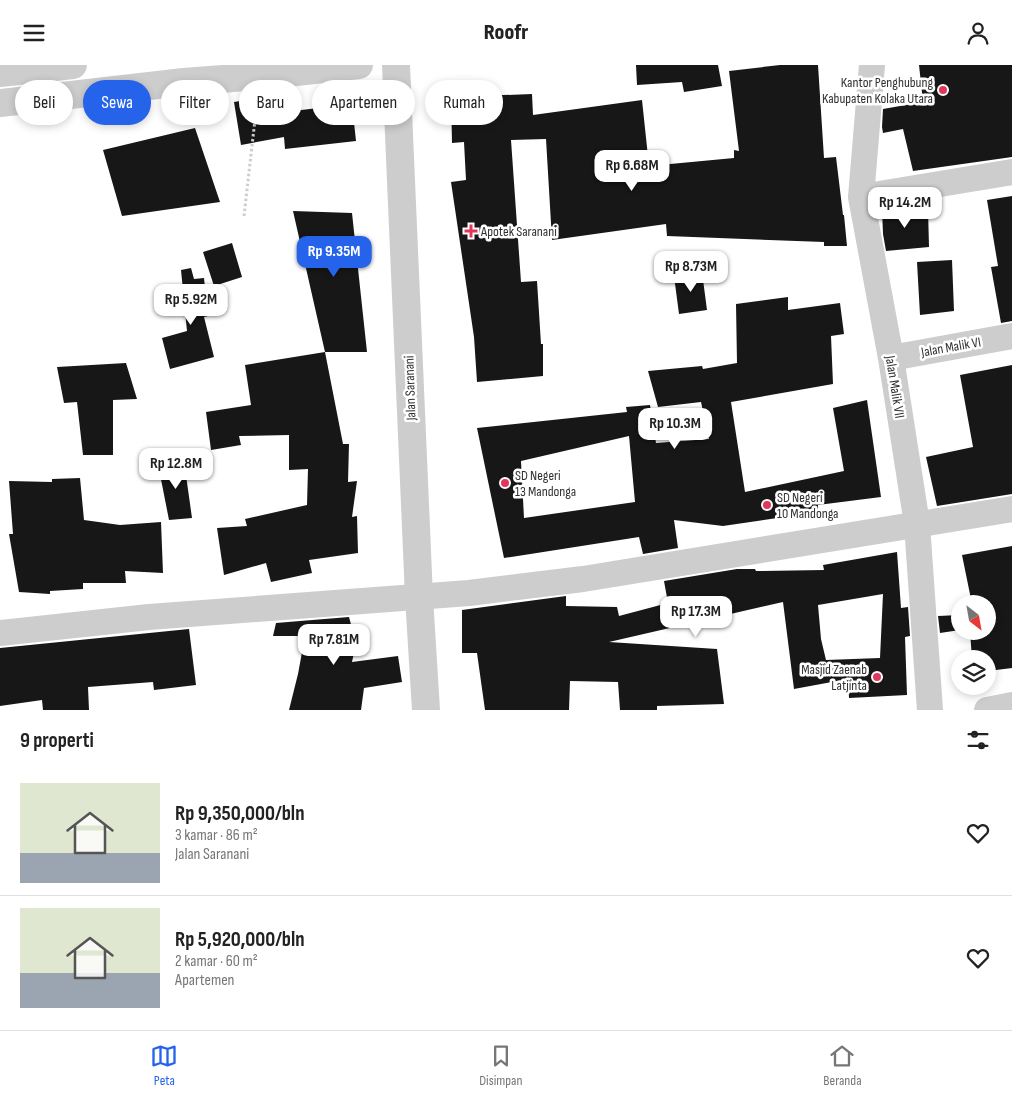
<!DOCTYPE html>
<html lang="id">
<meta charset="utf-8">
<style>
body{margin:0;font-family:"Sofia Sans Condensed",sans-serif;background:#f6f6f6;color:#222;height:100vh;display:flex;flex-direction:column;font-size:19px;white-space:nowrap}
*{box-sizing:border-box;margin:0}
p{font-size:16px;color:#767676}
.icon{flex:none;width:28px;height:28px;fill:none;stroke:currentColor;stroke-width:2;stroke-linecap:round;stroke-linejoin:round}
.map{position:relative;height:645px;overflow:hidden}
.side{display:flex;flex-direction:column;background:#fff;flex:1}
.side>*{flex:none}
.banner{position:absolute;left:15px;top:15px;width:500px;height:45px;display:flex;gap:10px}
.needle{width:32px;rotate:149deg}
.buttons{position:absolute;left:951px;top:530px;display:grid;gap:10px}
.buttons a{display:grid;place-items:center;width:45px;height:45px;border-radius:50%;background:#fff;box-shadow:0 2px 8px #0003;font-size:25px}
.price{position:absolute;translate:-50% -42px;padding:0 11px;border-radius:10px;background:#fff;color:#222;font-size:16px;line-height:32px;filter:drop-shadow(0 1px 2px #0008)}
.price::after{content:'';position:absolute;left:50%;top:30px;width:15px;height:11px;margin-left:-8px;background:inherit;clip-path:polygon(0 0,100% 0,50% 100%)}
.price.on{background:#2563eb;color:#fff}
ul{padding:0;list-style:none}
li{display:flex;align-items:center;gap:15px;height:125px;padding:0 20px}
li+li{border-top:1px solid #e0e0e0}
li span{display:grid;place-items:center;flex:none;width:140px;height:100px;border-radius:0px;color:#555}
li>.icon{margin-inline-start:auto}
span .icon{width:60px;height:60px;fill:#fffc;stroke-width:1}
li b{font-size:21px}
h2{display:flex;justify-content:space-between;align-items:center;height:60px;padding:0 20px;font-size:21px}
.chip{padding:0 18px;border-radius:22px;background:#fff;box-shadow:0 2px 8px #0003;font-size:18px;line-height:45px}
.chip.on{background:#2563eb;color:#fff}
header{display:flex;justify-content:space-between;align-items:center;height:65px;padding:0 20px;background:#fff;font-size:22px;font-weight:800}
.tab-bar{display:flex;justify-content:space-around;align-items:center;height:70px;border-top:1px solid #e0e0e0;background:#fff;font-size:14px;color:#767676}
.tab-bar a{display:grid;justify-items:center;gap:2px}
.tab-bar .on{color:#2563eb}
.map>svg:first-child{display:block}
</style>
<header><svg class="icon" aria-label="menu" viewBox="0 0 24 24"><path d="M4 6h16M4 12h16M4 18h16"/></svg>Roofr<svg class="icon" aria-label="person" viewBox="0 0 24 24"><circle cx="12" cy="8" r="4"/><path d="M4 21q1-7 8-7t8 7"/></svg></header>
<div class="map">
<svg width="1012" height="645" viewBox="0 0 1012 645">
<rect width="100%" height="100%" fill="#fff"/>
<!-- building -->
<path fill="#171717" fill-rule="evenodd" d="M636,0H718L722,21L684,27L682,17L637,20Z
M780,0H818L824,93L836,92L843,150H844L847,181H824V177L667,171L666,159L552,175L546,74L511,75L521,217L537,216L541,279H543V311L477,317L474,272L451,117L466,115L464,77L452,78L451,32L532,29L533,50L642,35L649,101L734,93V85L739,86L729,6Z
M919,0H1012V92L913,106L903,64L883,68L882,62L883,44L923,37Z
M273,31L276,48L352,39L356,76L285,84L284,72L241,80L234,37Z
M195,63L220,137L122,151L103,85Z
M1012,131V256L1001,258L991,202L998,201L987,135Z
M885,143L928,144L929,182L886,186L883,169L882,144Z
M293,146L352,148L367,287H325Z
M232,178L242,212L214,221L203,187Z
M952,195L954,246L920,250L917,197Z
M191,203L194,214L204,213L208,251L204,252L214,292L170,304L162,273L187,266L181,205Z
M702,207L707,245L679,249L674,211Z
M788,232V245L840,238L844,269L831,271L833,319L731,337L745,427L844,406L833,343L867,335L881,432L818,440V447L723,461L674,455L678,483L643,489L639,472L504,493L477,363L627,347L626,342L650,340L656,378L709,374L701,337L658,342L648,306L702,301L703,304L737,298L736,239ZM629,371L635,437L524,453L521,396Z
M325,287L343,379H349L348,417L357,416L352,452L357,451L358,488L309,495L312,508L271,517L266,498L224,510L217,463L247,461L245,454L307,440L308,404L289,405V370L239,371L241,380L211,385L206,347L251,340L245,300Z
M126,298L137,334L113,335V390H83L77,337L64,338L57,302Z
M1012,300V429L937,441L926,392L973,382L960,310Z
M184,396L192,453L169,455L158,399Z
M80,413L84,455L120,460L161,457L163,508L125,506L126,518H83V524L50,526V529L19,527L9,469H13L9,416L52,417V414Z
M1012,481V603L988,606V594H972L970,566H988V539H972L962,490Z
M897,487L901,543L908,542L910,571L905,572L907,630L849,633L848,614L794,624L783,537L609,577L717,584L724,639L657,641V645H620L618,617L570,616L569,645H485L477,588H462V545L566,531V541L617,542L619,551L668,538L664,516L737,504H755L756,506L824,505L823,500ZM883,529L880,593L826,595L821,574L818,540Z
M960,550V565L940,568L938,551Z
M349,552L356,578L352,597L398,591L402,617L364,623L361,645H289L298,609L305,571H273L276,558Z
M189,564L196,620L154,625L153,617L88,622L89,645H43L42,635L0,641V583Z"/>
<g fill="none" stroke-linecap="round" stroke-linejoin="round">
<!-- path -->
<path stroke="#cdcdcd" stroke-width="3" stroke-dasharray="2.5 2.5" stroke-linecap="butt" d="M244,151L257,37"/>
<!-- minor -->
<path stroke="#cdcdcd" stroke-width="26" d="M872,0L861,132L891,293L917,459L930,645
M861,132L1012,107
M891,293L1012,271
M0,568L149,552L469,528L583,514L1012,444
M987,645L1012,640"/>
<!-- tertiary -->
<path stroke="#cdcdcd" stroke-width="28" d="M396,0L419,532L426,645
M0,8L73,0
M0,38L184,17L260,11L359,0"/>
</g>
<!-- markers -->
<g fill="#e1375a" stroke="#fff" stroke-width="2">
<circle cx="943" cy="25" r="5"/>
<path d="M468.5 158.5h5v5h5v5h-5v5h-5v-5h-5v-5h5z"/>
<circle cx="505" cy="418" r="5"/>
<circle cx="767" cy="440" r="5"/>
<circle cx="877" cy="612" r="5"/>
</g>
<g text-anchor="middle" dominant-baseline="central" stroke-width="5" stroke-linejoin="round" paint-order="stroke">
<!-- poi labels -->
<g font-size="14" fill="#303030" stroke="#fff" text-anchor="start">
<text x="933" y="17" text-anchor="end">Kantor Penghubung<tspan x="933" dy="16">Kabupaten Kolaka Utara</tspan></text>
<text x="481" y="166">Apotek Saranani</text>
<text x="515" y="410">SD Negeri<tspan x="515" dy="16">13 Mandonga</tspan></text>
<text x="777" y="432">SD Negeri<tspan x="777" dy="16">10 Mandonga</tspan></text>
<text x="867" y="604" text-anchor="end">Masjid Zaenab<tspan x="867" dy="16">Latjinta</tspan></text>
</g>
<!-- street labels -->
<g font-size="14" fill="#303030" stroke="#fff">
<text transform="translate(951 282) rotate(-10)">Jalan Malik VI</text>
<text transform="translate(895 322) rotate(81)">Jalan Malik VII</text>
<text transform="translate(410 323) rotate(-92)">Jalan Saranani</text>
</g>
</g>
</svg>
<div class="buttons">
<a><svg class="needle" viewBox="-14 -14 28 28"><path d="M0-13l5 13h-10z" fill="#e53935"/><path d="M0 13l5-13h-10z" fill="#767676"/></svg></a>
<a><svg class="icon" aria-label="layers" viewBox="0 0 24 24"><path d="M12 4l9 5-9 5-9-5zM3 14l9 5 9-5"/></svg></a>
</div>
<b class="price" style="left:632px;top:127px">Rp 6.68M</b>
<b class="price" style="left:905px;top:164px">Rp 14.2M</b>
<b class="price on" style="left:334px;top:213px">Rp 9.35M</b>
<b class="price" style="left:691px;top:228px">Rp 8.73M</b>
<b class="price" style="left:191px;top:261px">Rp 5.92M</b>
<b class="price" style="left:675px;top:385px">Rp 10.3M</b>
<b class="price" style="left:176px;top:425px">Rp 12.8M</b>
<b class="price" style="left:696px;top:573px">Rp 17.3M</b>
<b class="price" style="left:334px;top:601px">Rp 7.81M</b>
<div class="banner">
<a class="chip">Beli</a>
<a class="chip on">Sewa</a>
<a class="chip">Filter</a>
<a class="chip">Baru</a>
<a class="chip">Apartemen</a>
<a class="chip">Rumah</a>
</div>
</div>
<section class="side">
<h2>9 properti<svg class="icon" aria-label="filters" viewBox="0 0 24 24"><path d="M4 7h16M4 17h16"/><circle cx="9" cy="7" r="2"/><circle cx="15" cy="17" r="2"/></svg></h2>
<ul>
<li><span style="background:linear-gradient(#dfe7d0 70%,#9aa5b1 0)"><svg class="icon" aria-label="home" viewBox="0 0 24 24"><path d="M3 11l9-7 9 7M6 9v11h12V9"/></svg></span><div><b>Rp 9,350,000/bln</b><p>3 kamar · 86 m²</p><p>Jalan Saranani</p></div><svg class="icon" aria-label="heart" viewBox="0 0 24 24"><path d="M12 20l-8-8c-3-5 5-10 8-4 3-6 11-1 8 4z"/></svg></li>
<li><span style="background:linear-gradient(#dfe7d0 65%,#9aa5b1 0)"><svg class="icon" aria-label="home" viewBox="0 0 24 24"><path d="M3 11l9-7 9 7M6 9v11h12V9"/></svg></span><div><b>Rp 5,920,000/bln</b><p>2 kamar · 60 m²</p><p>Apartemen</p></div><svg class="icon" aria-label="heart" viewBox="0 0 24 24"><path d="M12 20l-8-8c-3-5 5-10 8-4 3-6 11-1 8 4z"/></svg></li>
</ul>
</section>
<nav class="tab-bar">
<a class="on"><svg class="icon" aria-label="map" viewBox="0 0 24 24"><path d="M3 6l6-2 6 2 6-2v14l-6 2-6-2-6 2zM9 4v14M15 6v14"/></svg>Peta</a>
<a><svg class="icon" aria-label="saved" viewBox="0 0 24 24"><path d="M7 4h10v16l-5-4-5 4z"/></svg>Disimpan</a>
<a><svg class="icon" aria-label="home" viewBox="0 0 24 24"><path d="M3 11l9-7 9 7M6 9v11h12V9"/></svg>Beranda</a>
</nav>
